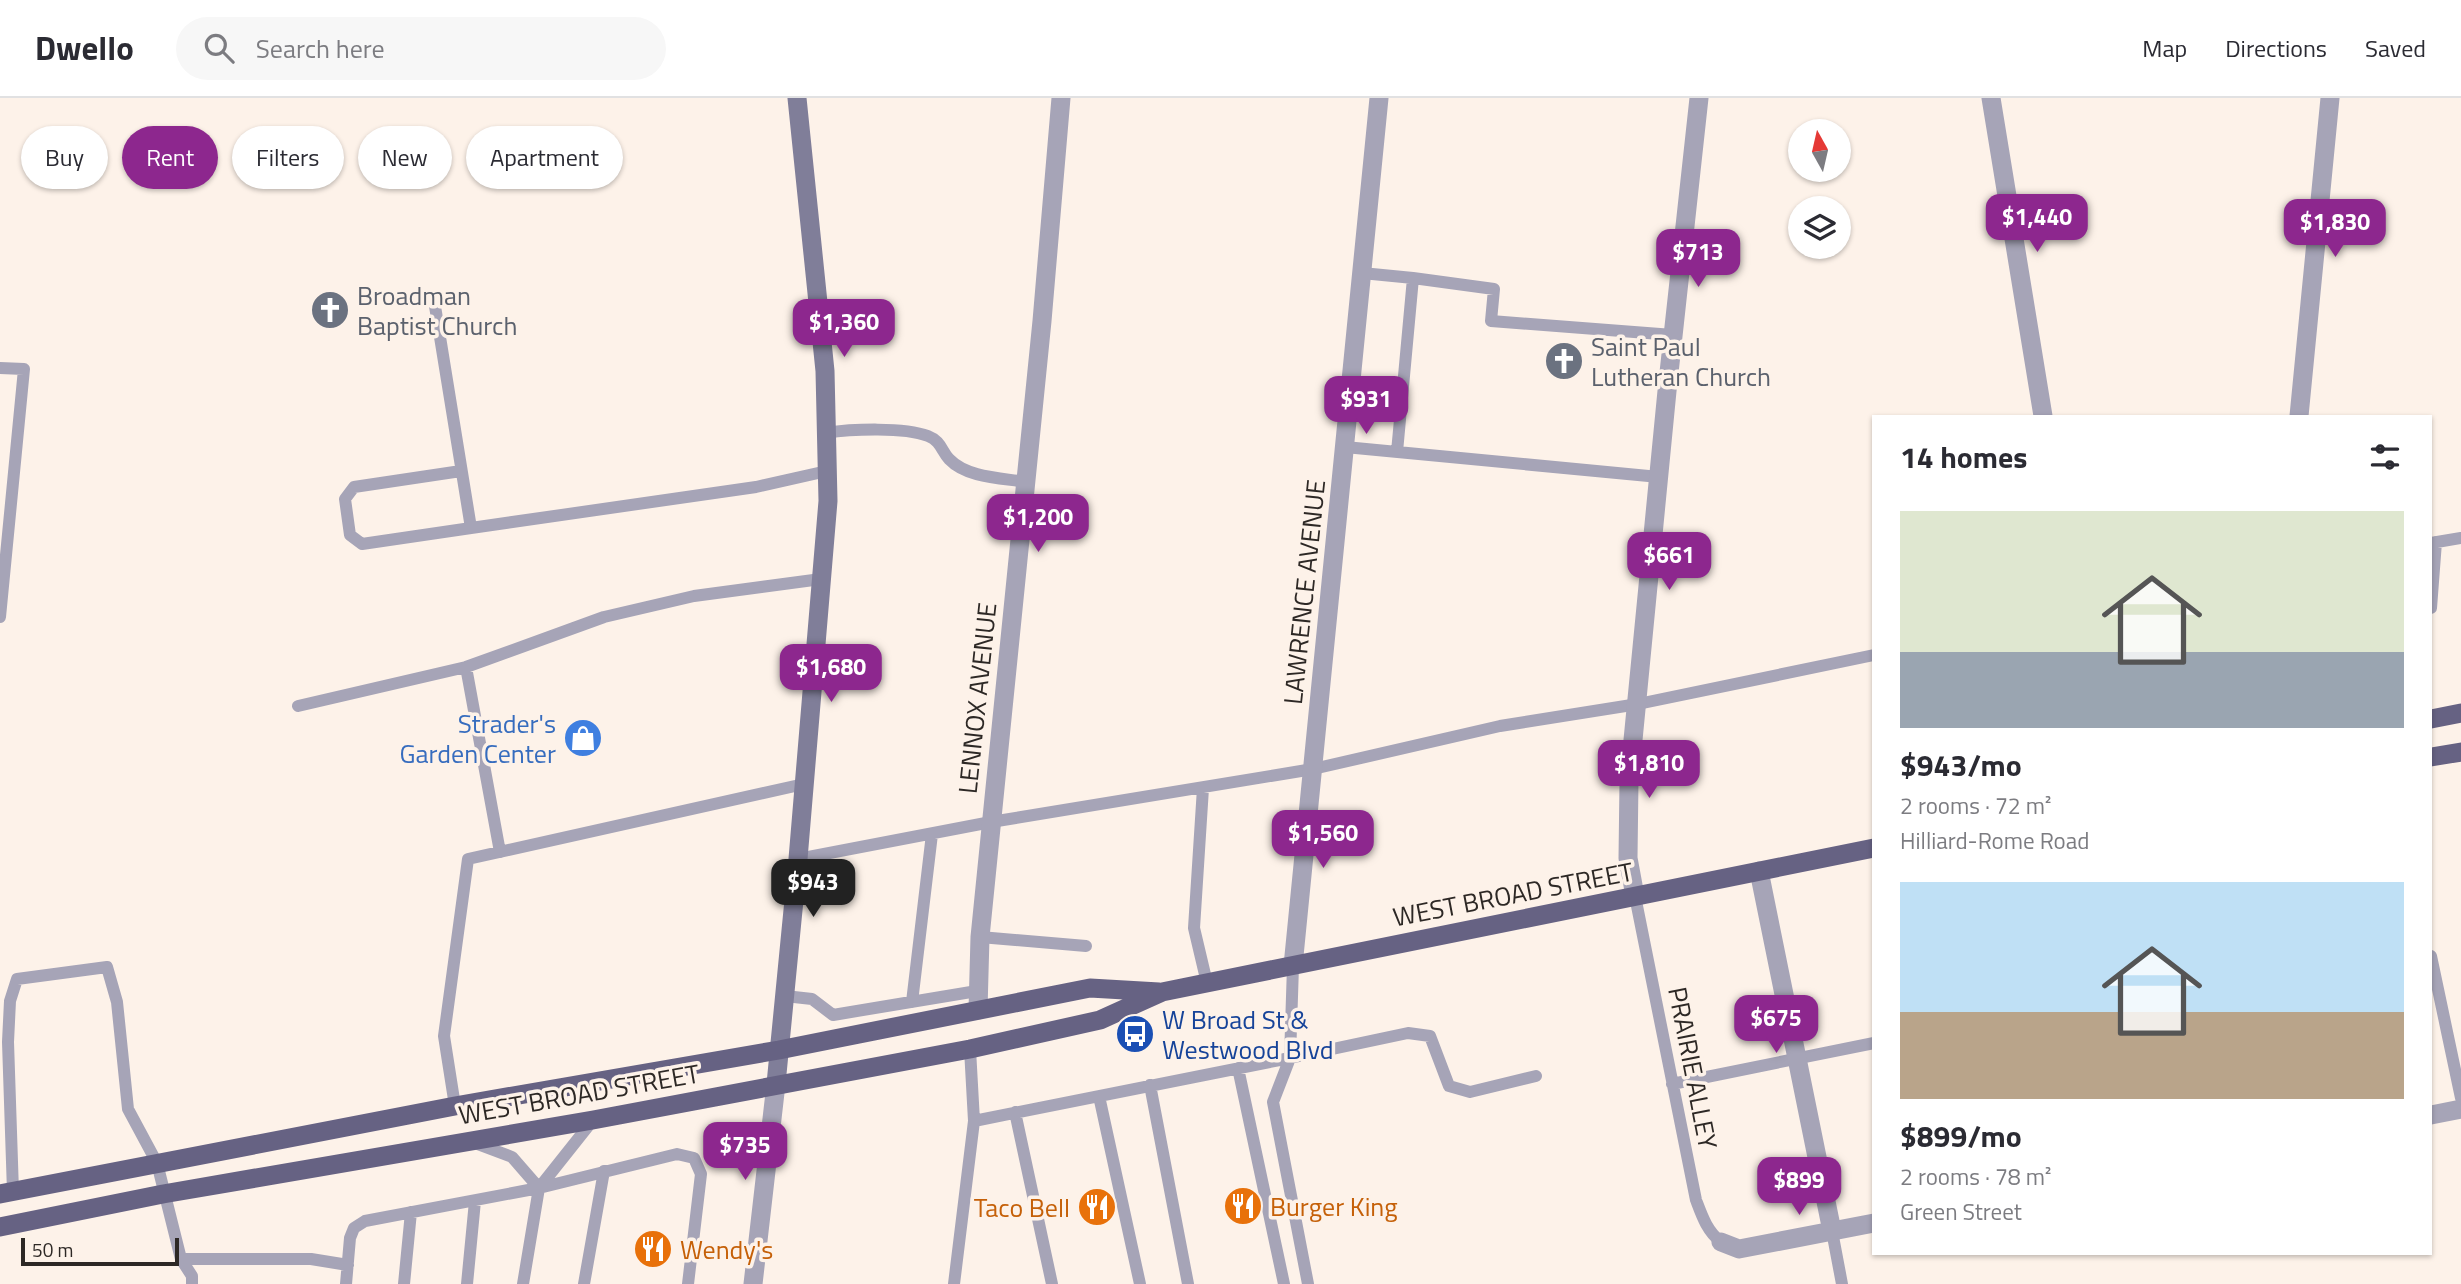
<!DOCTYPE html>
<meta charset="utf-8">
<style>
body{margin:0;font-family:"Titillium Web",sans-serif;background:#f7f7f7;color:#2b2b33;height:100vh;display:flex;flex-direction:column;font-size:26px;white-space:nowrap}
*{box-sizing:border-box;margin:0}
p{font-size:23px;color:#7c7c81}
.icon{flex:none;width:38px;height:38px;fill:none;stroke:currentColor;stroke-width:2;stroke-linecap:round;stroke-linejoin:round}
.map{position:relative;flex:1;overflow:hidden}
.panel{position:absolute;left:1872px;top:317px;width:560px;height:840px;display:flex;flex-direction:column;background:#fff;border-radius:0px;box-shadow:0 2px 5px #0004}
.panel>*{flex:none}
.hud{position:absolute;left:21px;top:28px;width:665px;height:63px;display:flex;gap:14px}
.needle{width:46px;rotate:352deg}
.fabs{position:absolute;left:1788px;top:21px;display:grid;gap:14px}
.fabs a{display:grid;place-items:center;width:63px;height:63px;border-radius:50%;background:#fff;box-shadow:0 2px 5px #0004;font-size:35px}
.scale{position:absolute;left:21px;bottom:18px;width:158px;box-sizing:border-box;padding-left:7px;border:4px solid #2d2825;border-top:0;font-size:19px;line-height:24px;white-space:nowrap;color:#2d2825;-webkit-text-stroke:5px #fdf2e9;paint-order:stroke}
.price{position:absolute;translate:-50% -60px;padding:0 16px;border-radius:14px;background:#8d278e;color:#fff;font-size:23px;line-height:46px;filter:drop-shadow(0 2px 4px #0008)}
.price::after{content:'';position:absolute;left:50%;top:42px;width:21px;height:16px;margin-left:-10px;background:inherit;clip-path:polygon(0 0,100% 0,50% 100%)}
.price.on{background:#222;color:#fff}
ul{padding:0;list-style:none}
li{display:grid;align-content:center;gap:14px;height:371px;padding:0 28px}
li span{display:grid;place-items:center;height:217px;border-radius:0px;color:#555}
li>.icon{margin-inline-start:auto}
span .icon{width:126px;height:126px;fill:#fffc;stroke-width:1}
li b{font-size:30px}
h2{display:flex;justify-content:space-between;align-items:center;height:84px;padding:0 28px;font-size:30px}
.chip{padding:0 24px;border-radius:32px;background:#fff;box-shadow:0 2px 5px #0004;font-size:24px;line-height:63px}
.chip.on{background:#8d278e;color:#fff}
header{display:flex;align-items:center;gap:42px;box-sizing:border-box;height:98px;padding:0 35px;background:#fff;border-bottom:2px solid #e1e1e2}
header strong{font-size:33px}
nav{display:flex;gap:38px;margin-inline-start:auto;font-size:24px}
.search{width:490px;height:63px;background:#f7f7f7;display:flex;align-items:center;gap:18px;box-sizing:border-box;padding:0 24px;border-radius:38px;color:#7c7c81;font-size:26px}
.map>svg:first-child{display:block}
</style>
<header>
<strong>Dwello</strong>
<div class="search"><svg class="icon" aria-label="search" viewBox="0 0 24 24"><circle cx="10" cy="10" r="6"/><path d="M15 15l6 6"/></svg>Search here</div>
<nav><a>Map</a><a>Directions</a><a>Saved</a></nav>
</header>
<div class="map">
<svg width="2461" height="1186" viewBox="0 0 2461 1186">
<rect width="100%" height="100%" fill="#fdf2e9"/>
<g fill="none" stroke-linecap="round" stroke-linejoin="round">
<!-- service -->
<path stroke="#a6a4b7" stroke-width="12" d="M1362,175L1413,180L1397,354
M1413,180L1494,191L1491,223L1673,237
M434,202L471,430L756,389L827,373
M0,270L24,271L0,519
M826,335C852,331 904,329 928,338C941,343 941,352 949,361C967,380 1002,380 1026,384
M1345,349L1659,379
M461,373L354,389L345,401L350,437L362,446L471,430
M2431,445L2461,440
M2431,510L2436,444
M466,569L500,754
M298,608L466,569L604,519L694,498L821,481
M1203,690L1194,830L1207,885
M798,761L991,724L1313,671L1500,628L1638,606L1874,557
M1635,798L1696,1102C1702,1118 1707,1133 1721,1144
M980,839L1086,848
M2431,858L2461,1000
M785,898L812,901L833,917L977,893
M912,904L932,736
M1238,970L1284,1186
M1672,986L1874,945
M1150,987L1188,1186
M1099,998L1140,1186
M455,1008L444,938L468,761L804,686
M1015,1014L1052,1186
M974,1023L1290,960L1293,868
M472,1044L512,1059L539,1090
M13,1094L8,944L10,903L17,881L107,869L117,904L128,1011L157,1065L181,1161L192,1178V1186
M1832,1133L1842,1186
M181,1161H311L348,1167
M346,1186L350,1140L354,1130L365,1123L539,1090L677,1056L694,1060L701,1076L688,1186
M404,1186L411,1114
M467,1186L475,1103
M523,1186L539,1090L593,1022
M584,1186L604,1073
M954,1186L974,1023L970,951
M1308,1186L1273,1004L1290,960L1408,935L1430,938L1449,988L1470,994L1536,978"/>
<!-- minor -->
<path stroke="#a6a4b7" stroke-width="19" d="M1991,0L2043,318
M2299,318L2330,0
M1759,773L1832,1133
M1635,798L1628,760L1629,683L1667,293L1699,0
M1293,868L1379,0
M978,912L980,839L1042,223L1061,0
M2431,1017L2461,1011
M1721,1144L1739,1151L1874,1125"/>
<!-- tertiary -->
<path stroke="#a6a4b7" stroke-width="19" d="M753,1186L776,986"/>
<!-- secondary -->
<path stroke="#807e99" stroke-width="19" d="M776,986L798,761L828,403L825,273L797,0"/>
<!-- primary -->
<path stroke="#666283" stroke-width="19" d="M2431,621L2461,615
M2431,659L2461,654
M0,1096L455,1008L779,952L1090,890L1159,894
M0,1129L163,1096L593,1022L970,951L1100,922L1162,894L1874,750"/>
</g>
<!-- icons -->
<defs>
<symbol id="church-disc" viewBox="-11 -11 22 22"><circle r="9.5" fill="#6b7280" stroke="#fdf2e9"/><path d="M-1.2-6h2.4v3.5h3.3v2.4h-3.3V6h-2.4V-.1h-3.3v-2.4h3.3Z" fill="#fff"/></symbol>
<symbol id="shop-disc" viewBox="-11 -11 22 22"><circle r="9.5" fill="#3f7fe0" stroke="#fdf2e9"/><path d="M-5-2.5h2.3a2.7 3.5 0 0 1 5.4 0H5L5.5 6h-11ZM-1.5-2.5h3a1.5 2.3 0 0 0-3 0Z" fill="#fff"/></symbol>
<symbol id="bus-disc" viewBox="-11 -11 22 22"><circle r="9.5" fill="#1a4fb4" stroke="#fdf2e9"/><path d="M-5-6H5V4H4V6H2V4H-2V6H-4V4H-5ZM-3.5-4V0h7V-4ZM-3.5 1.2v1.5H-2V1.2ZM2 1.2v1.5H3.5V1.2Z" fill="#fff"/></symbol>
<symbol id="restaurant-disc" viewBox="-11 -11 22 22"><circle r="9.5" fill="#e8710a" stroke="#fdf2e9"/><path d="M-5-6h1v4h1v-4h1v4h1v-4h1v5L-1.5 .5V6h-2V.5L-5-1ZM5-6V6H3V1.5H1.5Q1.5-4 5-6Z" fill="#fff"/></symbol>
</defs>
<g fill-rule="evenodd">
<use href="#church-disc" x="308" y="190" width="44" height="44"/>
<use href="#church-disc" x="1542" y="241" width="44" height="44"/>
<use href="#shop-disc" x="561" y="618" width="44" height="44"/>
<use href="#bus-disc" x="1113" y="914" width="44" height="44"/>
<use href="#restaurant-disc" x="1221" y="1086" width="44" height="44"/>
<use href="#restaurant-disc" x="1075" y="1087" width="44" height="44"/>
<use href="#restaurant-disc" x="631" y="1129" width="44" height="44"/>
</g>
<g text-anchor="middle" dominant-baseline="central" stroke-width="7" stroke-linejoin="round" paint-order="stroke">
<!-- worship labels -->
<g font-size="26" fill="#5b616d" stroke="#fdf2e9" text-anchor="start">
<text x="357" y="197">Broadman<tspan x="357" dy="30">Baptist Church</tspan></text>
<text x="1591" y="248">Saint Paul<tspan x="1591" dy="30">Lutheran Church</tspan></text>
</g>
<!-- street labels -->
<g font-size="26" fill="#2d2825" stroke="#fdf2e9">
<text transform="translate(1304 494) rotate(-84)">LAWRENCE AVENUE</text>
<text transform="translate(977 600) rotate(-84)">LENNOX AVENUE</text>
<text transform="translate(1513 796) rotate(-11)">WEST BROAD STREET</text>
<text transform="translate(1693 970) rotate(79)">PRAIRIE ALLEY</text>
<text transform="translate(579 996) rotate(-10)">WEST BROAD STREET</text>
</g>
<!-- shop labels -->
<g font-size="26" fill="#366cbe" stroke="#fdf2e9" text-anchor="end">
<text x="556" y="625">Strader's<tspan x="556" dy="30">Garden Center</tspan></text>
</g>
<!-- transit labels -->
<g font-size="26" fill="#164399" stroke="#fdf2e9" text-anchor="start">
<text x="1162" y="921">W Broad St &amp;<tspan x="1162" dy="30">Westwood Blvd</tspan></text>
</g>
<!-- food labels -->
<g font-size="26" fill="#c56008" stroke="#fdf2e9" text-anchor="start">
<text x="1270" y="1108">Burger King</text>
<text x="1070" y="1109" text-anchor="end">Taco Bell</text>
<text x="680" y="1151">Wendy's</text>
</g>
</g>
</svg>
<div class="fabs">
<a><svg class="needle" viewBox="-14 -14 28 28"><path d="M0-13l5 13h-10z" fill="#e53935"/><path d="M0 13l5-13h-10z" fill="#7c7c81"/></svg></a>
<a><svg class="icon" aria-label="layers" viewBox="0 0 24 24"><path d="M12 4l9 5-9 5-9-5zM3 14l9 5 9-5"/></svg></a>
</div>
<div class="scale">50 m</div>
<b class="price" style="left:2037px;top:156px">$1,440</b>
<b class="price" style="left:2335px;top:161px">$1,830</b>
<b class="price" style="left:1698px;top:191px">$713</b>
<b class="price" style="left:844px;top:261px">$1,360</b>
<b class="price" style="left:1366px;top:338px">$931</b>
<b class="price" style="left:1038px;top:456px">$1,200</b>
<b class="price" style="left:1669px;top:494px">$661</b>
<b class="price" style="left:831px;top:606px">$1,680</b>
<b class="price" style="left:1649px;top:702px">$1,810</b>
<b class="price" style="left:1323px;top:772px">$1,560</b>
<b class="price on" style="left:813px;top:821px">$943</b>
<b class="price" style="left:1776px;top:957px">$675</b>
<b class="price" style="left:745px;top:1084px">$735</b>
<b class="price" style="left:1799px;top:1119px">$899</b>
<div class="hud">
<a class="chip">Buy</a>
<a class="chip on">Rent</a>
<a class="chip">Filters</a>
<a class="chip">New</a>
<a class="chip">Apartment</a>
</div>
<section class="panel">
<h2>14 homes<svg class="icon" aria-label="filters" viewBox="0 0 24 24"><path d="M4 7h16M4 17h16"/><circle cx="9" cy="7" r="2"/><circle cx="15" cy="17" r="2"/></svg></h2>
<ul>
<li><span style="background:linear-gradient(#dfe7d0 65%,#9aa5b1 0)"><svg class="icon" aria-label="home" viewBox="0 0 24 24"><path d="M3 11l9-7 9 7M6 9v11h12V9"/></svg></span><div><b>$943/mo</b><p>2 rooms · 72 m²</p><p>Hilliard-Rome Road</p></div></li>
<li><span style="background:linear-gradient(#bfe0f5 60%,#b9a48a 0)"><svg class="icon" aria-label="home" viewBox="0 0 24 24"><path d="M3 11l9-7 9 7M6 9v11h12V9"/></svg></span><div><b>$899/mo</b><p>2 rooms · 78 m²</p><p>Green Street</p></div></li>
</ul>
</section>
</div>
